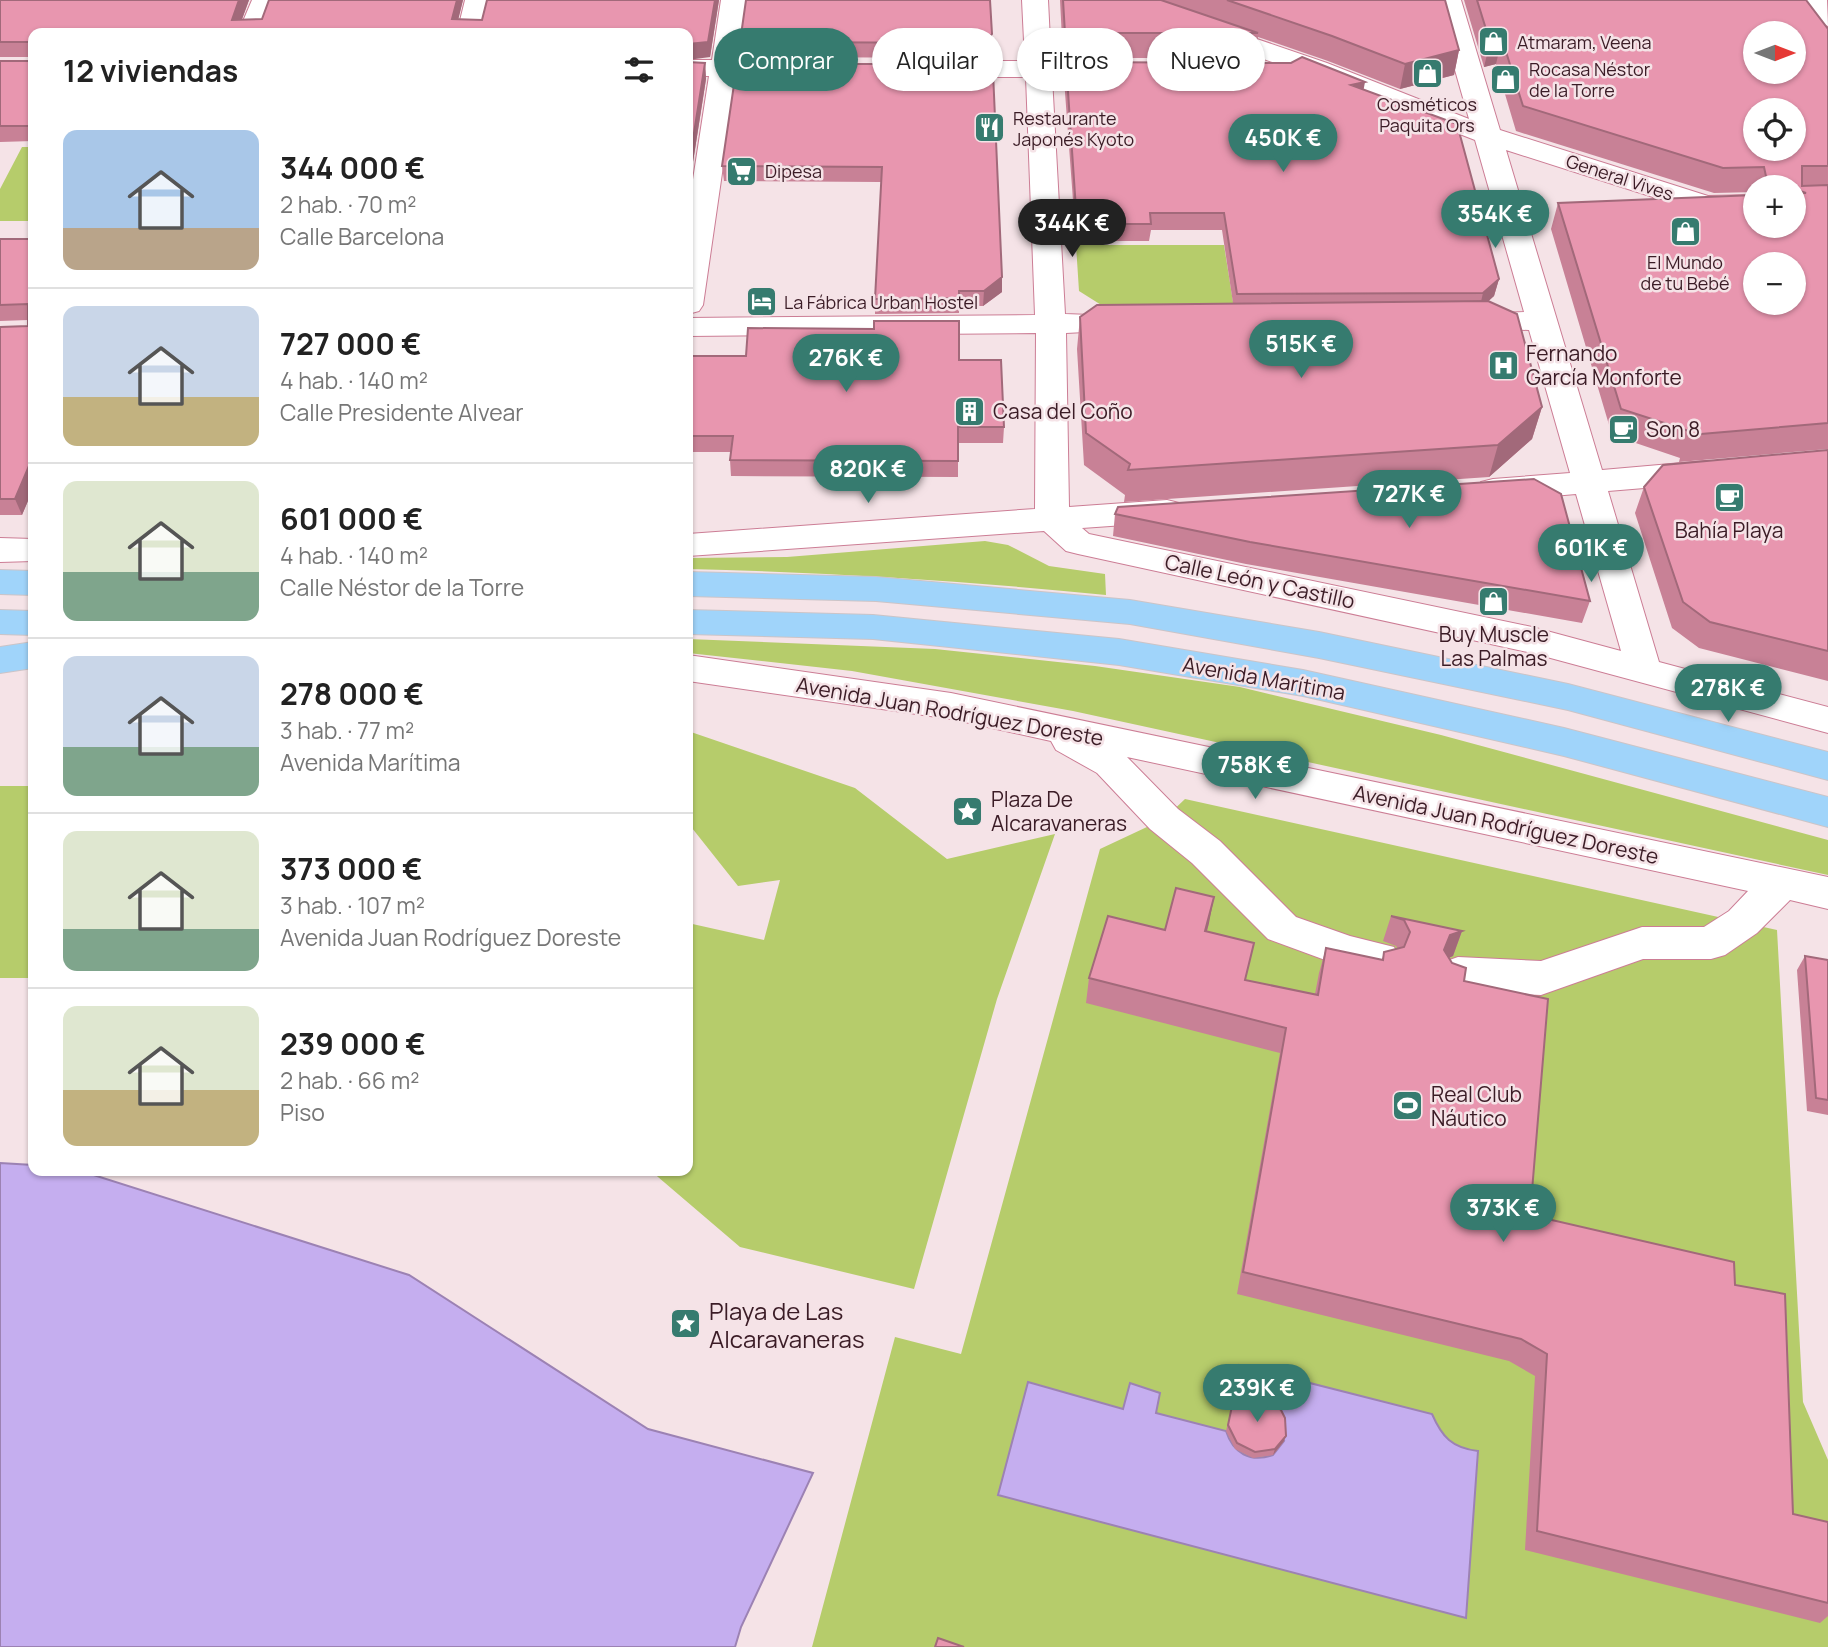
<!DOCTYPE html>
<html lang="es">
<meta charset="utf-8">
<style>
body{margin:0;font-family:Manrope,sans-serif;background:#f2f2f2;color:#222;height:100vh;display:flex;flex-direction:column;font-size:26px;white-space:nowrap}
*{box-sizing:border-box;margin:0}
p{font-size:23px;color:#767676}
.icon{flex:none;width:38px;height:38px;fill:none;stroke:currentColor;stroke-width:2;stroke-linecap:round;stroke-linejoin:round}
.map{position:relative;flex:1;overflow:hidden}
.details{position:absolute;left:28px;top:28px;width:665px;height:1148px;display:flex;flex-direction:column;background:#fff;border-radius:14px;box-shadow:0 2px 5px #0004}
.details>*{flex:none}
.hud{position:absolute;left:714px;top:28px;width:665px;height:63px;display:flex;gap:14px}
.needle{width:46px;rotate:90deg}
.tools{position:absolute;left:1743px;top:21px;display:grid;gap:14px}
.tools a{display:grid;place-items:center;width:63px;height:63px;border-radius:50%;background:#fff;box-shadow:0 2px 5px #0004;font-size:35px}
.price{position:absolute;translate:-50% -60px;padding:0 16px;border-radius:24px;background:#367b6f;color:#fff;font-size:23px;line-height:46px;filter:drop-shadow(0 2px 4px #0008)}
.price::after{content:'';position:absolute;left:50%;top:42px;width:21px;height:16px;margin-left:-10px;background:inherit;clip-path:polygon(0 0,100% 0,50% 100%)}
.price.current{background:#222;color:#fff}
ul{padding:0;list-style:none}
li{display:flex;align-items:center;gap:21px;height:175px;padding:0 35px}
li+li{border-top:2px solid #e0e0e0}
li span{display:grid;place-items:center;flex:none;width:196px;height:140px;border-radius:14px;color:#555}
li>.icon{margin-inline-start:auto}
span .icon{width:84px;height:84px;fill:#fffc;stroke-width:1}
li b{font-size:30px}
h2{display:flex;justify-content:space-between;align-items:center;height:84px;padding:0 35px;font-size:30px}
.tag{padding:0 24px;border-radius:32px;background:#fff;box-shadow:0 2px 5px #0004;font-size:24px;line-height:63px}
.tag.current{background:#367b6f;color:#fff}
.map>svg:first-child{display:block}
</style>
<div class="map">
<svg width="1828" height="1647" viewBox="0 0 1828 1647">
<rect width="100%" height="100%" fill="#f5e3e7"/>
<!-- green -->
<path fill="#b6cc6b" d="M22,147H33V221H0V189Z
M1076,245H1224L1234,308H1106L1079,291Z
M985,541L1008,545L1049,566L1105,574L1106,595C966,581 828,572 688,569V558L787,557Z
M688,639L935,649L1095,666L1240,687L1441,735L1828,840V875L1073,711L852,671L688,653Z
M688,731L855,788L947,859L1055,834L997,999L914,1289L740,1247L651,1171H688V923L764,940L780,880L738,886L688,823Z
M0,786H33V978H0Z
M1185,799L1777,930L1803,1402L1828,1460V1647H812L895,1337L961,1354L1100,849L1164,819Z"/>
<!-- water -->
<path fill="#c5aeef" stroke="#9c82b3" stroke-width="2" d="M0,1163L33,1165V1171H81L409,1275L648,1429L813,1473L741,1627L735,1647H0Z
M1239,1365L1432,1414C1442,1437 1452,1448 1478,1451L1466,1618L998,1495L1028,1382L1123,1409L1130,1383L1160,1393L1156,1413L1226,1431C1233,1453 1250,1463 1273,1455L1284,1441L1230,1400Z"/>
<g fill="none" stroke-linecap="round" stroke-linejoin="round">
<defs>
<path id="minor" d="M252,0H278L264,33H238Z
M465,0H491L483,33H457Z
M721,0H747L738,60L796,62L800,68L796,74L736,76L703,305L699,311L688,314V212L709,76H688V60H712Z
M1022,0H1048L1051,61H1116L1125,63L1129,69L1125,75L1116,77H1052L1065,314L1142,317L1146,323L1142,329L1066,333L1069,507L1167,500L1179,503L1184,511L1179,519L1167,522L1082,528L1089,534L1532,627L1621,651L1576,494L1493,501L1481,498L1476,490L1481,482L1493,479L1570,473L1529,330L1456,327L1452,321L1456,315L1524,312L1475,140L1309,75L1110,5L1106,0H1143L1327,63L1469,119L1435,0H1461L1500,130L1708,196L1755,195V211L1706,214L1506,150L1602,470L1705,461L1717,464L1721,472L1717,480L1705,483L1608,491L1659,662L1828,707V733L1532,653L1078,554L1066,551L1044,531L688,556V534L1035,509L1036,333L688,336V318L1035,315L1026,77H935L926,75L922,69L926,63L935,61H1025Z
M1801,0H1827L1828,26L1819,23Z
M0,538L33,539V561L0,562Z
M688,655L951,693L1828,877V909L1790,900L1757,933L1725,955L1711,959H1643L1541,995L1458,991L1444,986L1438,974L1444,962L1458,957L1541,961L1642,927H1704L1729,911L1748,891L1127,757L1178,809L1220,841L1296,917L1350,936L1394,947L1400,959L1394,971L1380,975L1347,968L1268,939L1192,863L1150,829L1097,773L1056,750L1051,741L951,719L688,681Z"/>
<path id="highway" d="M0,570L33,571V595L0,594Z
M688,572L876,577L1130,600L1319,632L1568,684L1828,752V780L1568,710L1319,658L1130,624L876,601L688,596Z
M0,610L33,611V635L0,634Z
M688,610L873,615L1119,639L1303,670L1564,728L1828,797V827L1564,756L1303,696L1119,665L873,639L688,634Z
M33,642V668L0,673V647Z"/>
</defs>
<!-- minor casing -->
<use href="#minor" stroke="#cc7d95" stroke-width="2"/>
<!-- highway casing -->
<use href="#highway" stroke="#ccc4c7" stroke-width="2"/>
<!-- minor -->
<use href="#minor" fill="#fff" fill-rule="evenodd"/>
<!-- highway -->
<use href="#highway" fill="#a0d4fa" fill-rule="evenodd"/>
</g>
<!-- wall -->
<path fill="#c88196" d="M0,0H249L242,19H262L269,0H463L458,19L482,20L487,0H719L710,57L33,33V141L0,142V61H29V57H0Z
M1060,0H1445L1459,50L1454,75L1400,89L1328,61L1258,37L1255,58H1063Z
M1464,0H1806L1828,29V449L1679,462L1680,458L1612,435L1551,229L1558,203L1794,226V187H1755V194V192L1714,193L1516,131L1496,64L1484,67Z
M992,34L991,50L984,58L741,57L740,42Z
M688,62L705,63L706,79L690,181H688Z
M1066,62L1364,90L1499,279L1494,296L1488,301L1542,407L1532,439L1489,477L1124,502L1125,495L1084,465L1077,349L1080,317L1233,303L1222,230H1151L1149,241H1076L1064,79Z
M980,64L1002,277V292L983,306H959V313L875,314V299L881,182L724,181L722,166Z
M0,239H33V489L22,515H0V326H28V320L0,321Z
M688,356L959,360L1004,427L1003,443H958V477L731,476L730,460L731,452H688Z
M1828,450V681L1699,648L1672,628L1635,513L1644,487Z
M1115,514L1590,601L1582,623L1246,564L1113,536Z
M1391,916L1462,931L1453,956L1449,958L1464,981L1530,1215L1735,1285L1793,1514L1828,1522V1616L1820,1623L1525,1550L1535,1376L1509,1361L1237,1294L1280,1053L1086,1003L1089,978L1165,930L1209,923L1207,931L1246,980L1315,994L1319,973L1326,948L1382,960L1384,952L1398,949L1396,946L1383,941Z
M1805,956L1828,960V1115L1807,1111L1797,970Z
M1232,1406L1284,1441L1273,1455L1253,1458L1235,1449L1226,1431Z"/>
<!-- shaded-wall -->
<path fill="#a2697a" d="M239,0H249L237,33L232,20Z
M457,0H463L455,33L452,19Z
M715,0H719L710,57L688,60V44Z
M992,34L991,50L984,58V43Z
M1502,39L1496,64L1484,67L1490,42Z
M1459,50L1454,75L1400,89L1405,64Z
M705,63L706,79L690,181L689,165Z
M1365,82L1362,98L1351,85Z
M1002,277V292L983,306L984,291Z
M1499,279L1494,296L1479,310L1483,293Z
M1542,407L1532,439L1489,477L1498,445Z
M31,461L33,465V489L22,515L15,499Z
M1214,897L1209,923L1200,956L1205,931Z
M1462,931L1453,956L1442,961L1444,950L1450,935Z
M1286,1436L1284,1441L1273,1455L1275,1449Z"/>
<!-- building -->
<path fill="#e896af" stroke="#a2697a" stroke-width="2" fill-rule="evenodd" d="M0,0H239L232,20L262,19L269,0H457L452,19L482,20L487,0H715L708,42L688,44V33H33V126H0V61H29V42H0Z
M746,0H990L992,34L984,43L740,42Z
M1063,0H1161L1258,33H1065Z
M1227,0H1445L1459,50L1405,64L1332,36Z
M1477,0H1806L1828,29V166H1802V186L1828,185V423L1689,435L1692,432L1621,409L1558,203L1755,195V226H1794V194L1806,193L1794,189V187H1787L1767,181L1764,167L1723,168L1523,106L1502,39L1490,42ZM1755,33H1794V72H1755ZM1755,110H1794V149H1755ZM1755,264H1794V303H1755Z
M1302,57L1365,82L1351,85L1457,124L1499,279L1483,293L1237,294L1224,213H1150L1151,224H1077L1066,62L1291,63Z
M688,62L705,63L689,165H688Z
M737,64H980L993,72L1002,277L984,291H959V298L875,299L882,167L722,166Z
M0,239H33V462L31,461L15,499H0V327L28,326V304L0,305Z
M1488,301L1517,314L1542,407L1498,445L1128,470L1130,464L1086,433L1080,317L1097,305Z
M874,321H959V360H1001L1004,427H958V461L730,460L733,436H688V356H746L748,328L874,329Z
M1828,450V651L1710,622L1683,602L1644,487L1663,465Z
M1534,479L1561,494L1590,601L1250,542L1115,514L1118,507Z
M1176,888L1214,897L1205,931L1254,943L1245,980L1318,995L1326,948L1383,960L1384,952L1404,947L1410,932L1404,920L1391,916L1462,931L1450,935L1444,950L1452,963L1466,968L1464,981L1548,999L1530,1215L1734,1262L1735,1285L1785,1294L1793,1514L1828,1522V1603L1537,1531L1547,1354L1521,1339L1243,1272L1286,1028L1089,978L1108,916L1165,930Z
M1805,956L1828,960V1100L1816,1098Z
M1257,1396L1281,1410L1285,1418L1286,1436L1275,1449L1255,1452L1237,1443L1228,1425L1232,1406L1240,1400Z
M938,1638L964,1647H935Z"/>
<!-- icons -->
<defs>
<symbol id="shop-square" viewBox="-11 -11 22 22"><rect x="-9" y="-9" width="18" height="18" rx="4" fill="#367b6f" stroke="#f5e3e7"/><path d="M-5-2.5h2.3a2.7 3.5 0 0 1 5.4 0H5L5.5 6h-11ZM-1.5-2.5h3a1.5 2.3 0 0 0-3 0Z" fill="#fff"/></symbol>
<symbol id="restaurant-square" viewBox="-11 -11 22 22"><rect x="-9" y="-9" width="18" height="18" rx="4" fill="#367b6f" stroke="#f5e3e7"/><path d="M-5-6h1v4h1v-4h1v4h1v-4h1v5L-1.5 .5V6h-2V.5L-5-1ZM5-6V6H3V1.5H1.5Q1.5-4 5-6Z" fill="#fff"/></symbol>
<symbol id="supermarket-square" viewBox="-11 -11 22 22"><rect x="-9" y="-9" width="18" height="18" rx="4" fill="#367b6f" stroke="#f5e3e7"/><path d="M-6-5.5h2.5l.6 2H6L4.5 2H-2.5L-4.4-4H-6ZM-1.5 3.2a1.3 1.3 0 1 0 .1 0ZM3 3.2a1.3 1.3 0 1 0 .1 0Z" fill="#fff"/></symbol>
<symbol id="hotel-square" viewBox="-11 -11 22 22"><rect x="-9" y="-9" width="18" height="18" rx="4" fill="#367b6f" stroke="#f5e3e7"/><path d="M-6-4.5h1.5V1H6V5H4.5V3h-9V5H-6ZM-4 0a1.8 1.8 0 1 1 3.6 0ZM.5 0V-2.5h3Q6-2.5 6 0Z" fill="#fff"/></symbol>
<symbol id="hospital-square" viewBox="-11 -11 22 22"><rect x="-9" y="-9" width="18" height="18" rx="4" fill="#367b6f" stroke="#f5e3e7"/><path d="M-5-5h3v3.5h4V-5h3V5h-3V1.5h-4V5h-3Z" fill="#fff"/></symbol>
<symbol id="building-square" viewBox="-11 -11 22 22"><rect x="-9" y="-9" width="18" height="18" rx="4" fill="#367b6f" stroke="#f5e3e7"/><path d="M-4-6H4V6H1V3H-1V6H-4ZM-2.5-4.3h1.7v1.8h-1.7ZM.8-4.3h1.7v1.8H.8ZM-2.5-1h1.7V.8h-1.7ZM.8-1h1.7V.8H.8Z" fill="#fff"/></symbol>
<symbol id="cafe-square" viewBox="-11 -11 22 22"><rect x="-9" y="-9" width="18" height="18" rx="4" fill="#367b6f" stroke="#f5e3e7"/><path d="M-5.5-4.5H6V0H3Q3 3.5 0 3.5H-2.5Q-5.5 3.5-5.5 0ZM3-3.2v2h1.7v-2ZM-6 4.5H4V6H-6Z" fill="#fff"/></symbol>
<symbol id="sight-square" viewBox="-11 -11 22 22"><rect x="-9" y="-9" width="18" height="18" rx="4" fill="#367b6f" stroke="#f5e3e7"/><path d="M0-6L1.8-2.2L6-1.7L2.9 1.2L3.7 5.4L0 3.3L-3.7 5.4L-2.9 1.2L-6-1.7L-1.8-2.2Z" fill="#fff"/></symbol>
<symbol id="stadium-square" viewBox="-11 -11 22 22"><rect x="-9" y="-9" width="18" height="18" rx="4" fill="#367b6f" stroke="#f5e3e7"/><path d="M0-5a6.5 5 0 1 0 0 10a6.5 5 0 1 0 0-10ZM-3.5-1.8h7v3.6h-7Z" fill="#fff"/></symbol>
</defs>
<g fill-rule="evenodd">
<use href="#shop-square" x="1476" y="24" width="35" height="35"/>
<use href="#shop-square" x="1410" y="56" width="35" height="35"/>
<use href="#shop-square" x="1488" y="62" width="35" height="35"/>
<use href="#restaurant-square" x="972" y="110" width="35" height="35"/>
<use href="#supermarket-square" x="724" y="154" width="35" height="35"/>
<use href="#shop-square" x="1668" y="214" width="35" height="35"/>
<use href="#hotel-square" x="744" y="284" width="35" height="35"/>
<use href="#hospital-square" x="1486" y="348" width="35" height="35"/>
<use href="#building-square" x="952" y="394" width="35" height="35"/>
<use href="#cafe-square" x="1606" y="412" width="35" height="35"/>
<use href="#cafe-square" x="1712" y="480" width="35" height="35"/>
<use href="#shop-square" x="1476" y="584" width="35" height="35"/>
<use href="#sight-square" x="950" y="794" width="35" height="35"/>
<use href="#stadium-square" x="1390" y="1088" width="35" height="35"/>
<use href="#sight-square" x="668" y="1306" width="35" height="35"/>
</g>
<g text-anchor="middle" dominant-baseline="central" stroke-width="5" stroke-linejoin="round" paint-order="stroke">
<!-- far-poi labels -->
<g font-size="18" fill="#3b1c26" stroke="#f5e3e7" text-anchor="start">
<text x="1517" y="42">Atmaram, Veena</text>
<text x="1529" y="69">Rocasa Néstor<tspan x="1529" dy="21">de la Torre</tspan></text>
<text x="1427" y="104" text-anchor="middle">Cosméticos<tspan x="1427" dy="21">Paquita Ors</tspan></text>
<text x="1013" y="118">Restaurante<tspan x="1013" dy="21">Japonés Kyoto</tspan></text>
<text x="765" y="171">Dipesa</text>
<text x="1685" y="262" text-anchor="middle">El Mundo<tspan x="1685" dy="21">de tu Bebé</tspan></text>
<text x="784" y="302">La Fábrica Urban Hostel</text>
</g>
<!-- far-street labels -->
<g font-size="18" fill="#3b1c26" stroke="#f5e3e7">
<text transform="translate(1620 177) rotate(18)">General Vives</text>
</g>
<!-- poi labels -->
<g font-size="21" fill="#3b1c26" stroke="#f5e3e7" text-anchor="start">
<text x="1526" y="353">Fernando<tspan x="1526" dy="24">García Monforte</tspan></text>
<text x="993" y="411">Casa del Coño</text>
<text x="1646" y="429">Son 8</text>
<text x="1729" y="530" text-anchor="middle">Bahía Playa</text>
<text x="1494" y="634" text-anchor="middle">Buy Muscle<tspan x="1494" dy="24">Las Palmas</tspan></text>
<text x="991" y="799">Plaza De<tspan x="991" dy="24">Alcaravaneras</tspan></text>
<text x="1431" y="1094">Real Club<tspan x="1431" dy="24">Náutico</tspan></text>
</g>
<!-- street labels -->
<g font-size="21" fill="#3b1c26" stroke="#f5e3e7">
<text transform="translate(1260 581) rotate(12)">Calle León y Castillo</text>
<text transform="translate(1264 678) rotate(10)">Avenida Marítima</text>
<text transform="translate(950 711) rotate(10)">Avenida Juan Rodríguez Doreste</text>
<text transform="translate(1506 824) rotate(12)">Avenida Juan Rodríguez Doreste</text>
</g>
<!-- near-poi labels -->
<g font-size="24" fill="#3b1c26" stroke="#f5e3e7" text-anchor="start">
<text x="709" y="1310">Playa de Las<tspan x="709" dy="28">Alcaravaneras</tspan></text>
</g>
</g>
</svg>
<div class="tools">
<a><svg class="needle" viewBox="-14 -14 28 28"><path d="M0-13l5 13h-10z" fill="#e53935"/><path d="M0 13l5-13h-10z" fill="#767676"/></svg></a>
<a><svg class="icon" aria-label="locate" viewBox="0 0 24 24"><circle cx="12" cy="12" r="6"/><path d="M12 2v4M12 18v4M2 12h4M18 12h4"/></svg></a>
<a>+</a>
<a>−</a>
</div>
<b class="price" style="left:1283px;top:174px">450K €</b>
<b class="price" style="left:1495px;top:250px">354K €</b>
<b class="price current" style="left:1072px;top:259px">344K €</b>
<b class="price" style="left:1301px;top:380px">515K €</b>
<b class="price" style="left:846px;top:394px">276K €</b>
<b class="price" style="left:868px;top:505px">820K €</b>
<b class="price" style="left:1409px;top:530px">727K €</b>
<b class="price" style="left:1591px;top:584px">601K €</b>
<b class="price" style="left:1728px;top:724px">278K €</b>
<b class="price" style="left:1255px;top:801px">758K €</b>
<b class="price" style="left:1503px;top:1244px">373K €</b>
<b class="price" style="left:1257px;top:1424px">239K €</b>
<div class="hud">
<a class="tag current">Comprar</a>
<a class="tag">Alquilar</a>
<a class="tag">Filtros</a>
<a class="tag">Nuevo</a>
</div>
<section class="details">
<h2>12 viviendas<svg class="icon" aria-label="filters" viewBox="0 0 24 24"><path d="M4 7h16M4 17h16"/><circle cx="9" cy="7" r="2"/><circle cx="15" cy="17" r="2"/></svg></h2>
<ul>
<li><span style="background:linear-gradient(#a9c7e8 70%,#b9a48a 0)"><svg class="icon" aria-label="home" viewBox="0 0 24 24"><path d="M3 11l9-7 9 7M6 9v11h12V9"/></svg></span><div><b>344 000 €</b><p>2 hab. · 70 m²</p><p>Calle Barcelona</p></div></li>
<li><span style="background:linear-gradient(#c9d6e8 65%,#c2b280 0)"><svg class="icon" aria-label="home" viewBox="0 0 24 24"><path d="M3 11l9-7 9 7M6 9v11h12V9"/></svg></span><div><b>727 000 €</b><p>4 hab. · 140 m²</p><p>Calle Presidente Alvear</p></div></li>
<li><span style="background:linear-gradient(#dfe7d0 65%,#7fa58c 0)"><svg class="icon" aria-label="home" viewBox="0 0 24 24"><path d="M3 11l9-7 9 7M6 9v11h12V9"/></svg></span><div><b>601 000 €</b><p>4 hab. · 140 m²</p><p>Calle Néstor de la Torre</p></div></li>
<li><span style="background:linear-gradient(#c9d6e8 65%,#7fa58c 0)"><svg class="icon" aria-label="home" viewBox="0 0 24 24"><path d="M3 11l9-7 9 7M6 9v11h12V9"/></svg></span><div><b>278 000 €</b><p>3 hab. · 77 m²</p><p>Avenida Marítima</p></div></li>
<li><span style="background:linear-gradient(#dfe7d0 70%,#7fa58c 0)"><svg class="icon" aria-label="home" viewBox="0 0 24 24"><path d="M3 11l9-7 9 7M6 9v11h12V9"/></svg></span><div><b>373 000 €</b><p>3 hab. · 107 m²</p><p>Avenida Juan Rodríguez Doreste</p></div></li>
<li><span style="background:linear-gradient(#dfe7d0 60%,#c2b280 0)"><svg class="icon" aria-label="home" viewBox="0 0 24 24"><path d="M3 11l9-7 9 7M6 9v11h12V9"/></svg></span><div><b>239 000 €</b><p>2 hab. · 66 m²</p><p>Piso</p></div></li>
</ul>
</section>
</div>
